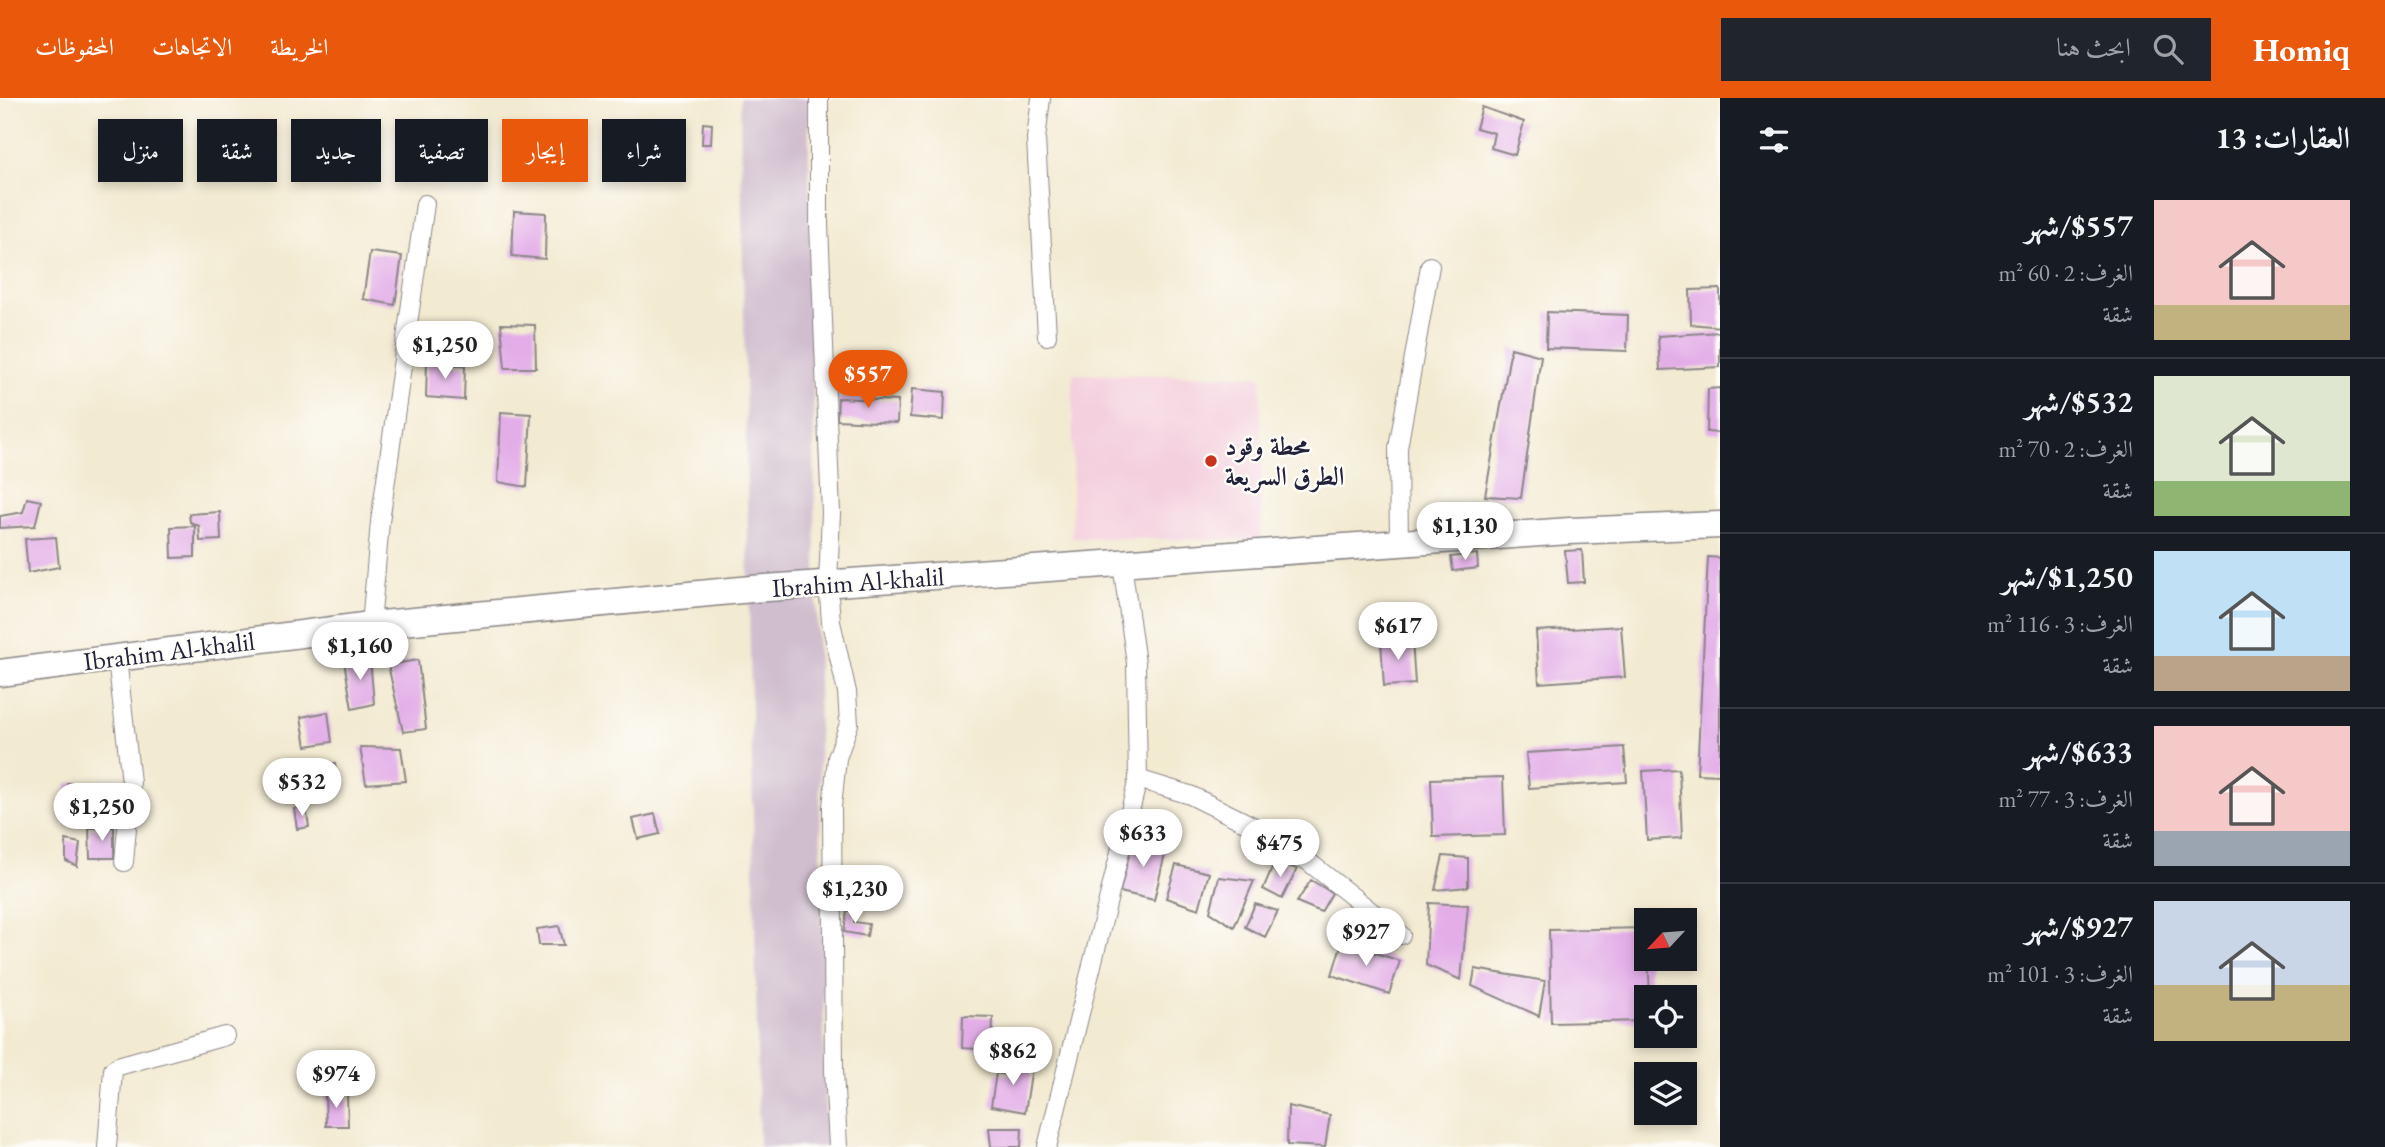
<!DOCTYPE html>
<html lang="ar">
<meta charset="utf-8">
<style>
body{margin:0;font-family:"EB Garamond",Amiri,serif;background:#20242c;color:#f1f3f6;direction:rtl;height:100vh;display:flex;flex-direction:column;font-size:26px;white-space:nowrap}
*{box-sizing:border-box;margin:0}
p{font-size:23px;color:#9ea1a6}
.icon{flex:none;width:38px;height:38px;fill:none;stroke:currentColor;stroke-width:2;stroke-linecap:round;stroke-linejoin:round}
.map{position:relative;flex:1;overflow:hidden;direction:ltr}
.panel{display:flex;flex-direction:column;background:#171b24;width:665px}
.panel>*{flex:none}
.banner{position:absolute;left:21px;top:21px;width:665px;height:63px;direction:rtl;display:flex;gap:14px}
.needle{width:46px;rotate:244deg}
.fabs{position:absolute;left:1634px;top:810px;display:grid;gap:14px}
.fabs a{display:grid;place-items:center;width:63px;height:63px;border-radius:0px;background:#171b24;box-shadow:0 4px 10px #0003;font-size:35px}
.price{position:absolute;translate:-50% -60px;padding:0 16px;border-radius:24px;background:#fff;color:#222;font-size:23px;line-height:46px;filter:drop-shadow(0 2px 4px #0008)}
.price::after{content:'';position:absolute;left:50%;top:42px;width:21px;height:16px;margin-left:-10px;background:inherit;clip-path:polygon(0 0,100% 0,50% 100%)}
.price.on{background:#ea580c;color:#fff}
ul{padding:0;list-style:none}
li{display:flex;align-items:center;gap:21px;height:175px;padding:0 35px}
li+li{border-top:2px solid #363941}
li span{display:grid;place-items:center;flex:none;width:196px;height:140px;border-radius:0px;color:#555}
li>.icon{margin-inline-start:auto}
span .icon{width:84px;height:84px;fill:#fffc;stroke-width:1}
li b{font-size:30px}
h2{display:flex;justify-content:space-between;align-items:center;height:84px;padding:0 35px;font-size:30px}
.pill{padding:0 24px;border-radius:0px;background:#171b24;box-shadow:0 4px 10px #0003;font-size:24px;line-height:63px}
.pill.on{background:#ea580c;color:#fff}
header{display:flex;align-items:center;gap:42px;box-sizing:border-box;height:98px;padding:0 35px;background:#ea580c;color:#fff}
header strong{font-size:33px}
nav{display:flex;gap:38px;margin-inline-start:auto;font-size:24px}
.search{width:490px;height:63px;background:#20242c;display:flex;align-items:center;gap:18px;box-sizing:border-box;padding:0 24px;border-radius:0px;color:#9ea1a6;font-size:26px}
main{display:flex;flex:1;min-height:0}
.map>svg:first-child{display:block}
</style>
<header>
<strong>Homiq</strong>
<div class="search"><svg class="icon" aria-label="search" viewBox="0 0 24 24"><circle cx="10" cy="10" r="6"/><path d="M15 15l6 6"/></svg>ابحث هنا</div>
<nav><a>الخريطة</a><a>الاتجاهات</a><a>المحفوظات</a></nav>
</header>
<main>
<section class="panel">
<h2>العقارات: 13<svg class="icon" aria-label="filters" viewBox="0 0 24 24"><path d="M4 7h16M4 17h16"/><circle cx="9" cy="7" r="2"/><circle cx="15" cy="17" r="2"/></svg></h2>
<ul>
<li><span style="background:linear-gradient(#f6c9c9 75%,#c2b280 0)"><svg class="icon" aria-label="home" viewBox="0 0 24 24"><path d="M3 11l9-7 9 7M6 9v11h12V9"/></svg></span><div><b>$557/شهر</b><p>الغرف: 2 · 60 m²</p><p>شقة</p></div></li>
<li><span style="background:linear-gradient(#dfe7d0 75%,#8fb573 0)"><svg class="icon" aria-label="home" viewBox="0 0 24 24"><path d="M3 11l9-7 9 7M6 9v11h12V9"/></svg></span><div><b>$532/شهر</b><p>الغرف: 2 · 70 m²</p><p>شقة</p></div></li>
<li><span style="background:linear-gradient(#bfe0f5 75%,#b9a48a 0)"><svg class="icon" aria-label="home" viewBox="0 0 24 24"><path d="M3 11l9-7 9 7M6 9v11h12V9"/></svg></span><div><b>$1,250/شهر</b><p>الغرف: 3 · 116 m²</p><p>شقة</p></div></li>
<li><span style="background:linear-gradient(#f6c9c9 75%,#9aa5b1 0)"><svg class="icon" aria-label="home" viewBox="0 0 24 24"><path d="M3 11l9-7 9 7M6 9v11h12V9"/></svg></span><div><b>$633/شهر</b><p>الغرف: 3 · 77 m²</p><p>شقة</p></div></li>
<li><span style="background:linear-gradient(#c9d6e8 60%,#c2b280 0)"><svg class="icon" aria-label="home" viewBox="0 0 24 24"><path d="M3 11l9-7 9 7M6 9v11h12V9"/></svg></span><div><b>$927/شهر</b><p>الغرف: 3 · 101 m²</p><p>شقة</p></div></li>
</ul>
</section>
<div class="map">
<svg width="1720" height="1049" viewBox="0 0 1720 1049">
<rect width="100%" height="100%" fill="#fdfcf7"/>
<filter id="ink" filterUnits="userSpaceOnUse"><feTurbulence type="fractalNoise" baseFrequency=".0143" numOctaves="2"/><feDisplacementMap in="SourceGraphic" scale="14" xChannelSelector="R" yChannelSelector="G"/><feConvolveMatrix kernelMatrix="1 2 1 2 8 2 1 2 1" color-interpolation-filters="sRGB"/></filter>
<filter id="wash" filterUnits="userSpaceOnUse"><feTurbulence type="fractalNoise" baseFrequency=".00686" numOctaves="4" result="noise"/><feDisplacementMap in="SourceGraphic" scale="28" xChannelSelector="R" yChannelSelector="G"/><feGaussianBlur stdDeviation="1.57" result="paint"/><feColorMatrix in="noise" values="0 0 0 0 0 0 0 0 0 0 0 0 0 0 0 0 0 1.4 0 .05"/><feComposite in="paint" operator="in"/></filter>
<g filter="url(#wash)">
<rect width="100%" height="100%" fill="#f3ead2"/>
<!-- built -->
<path fill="#f4cfde" d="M1073,276L1261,278V442L1072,440Z"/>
<!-- industrial -->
<path fill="#d0bdce" d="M740,0H808L826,1049H759Z"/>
<g id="blocks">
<!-- building -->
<path fill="#e3aee8" d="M1482,9L1524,24L1515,57L1491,50L1494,35L1476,30Z
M703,25L712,26L711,46H702Z
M514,113L546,115L545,161L512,158Z
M370,154L402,158L395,207L363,201Z
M1720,191V229L1691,226L1690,192Z
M1547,214L1628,217L1627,253L1546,250Z
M501,226L535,227L536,270H505Z
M1720,234V269L1660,272L1658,238Z
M1511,250L1541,258L1521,400L1485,398Z
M427,264L465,268L464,302L426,299Z
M1720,290V335L1707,334L1708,291Z
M912,291L945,294L944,322L910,319Z
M838,300L898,303L897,325L837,322Z
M501,314L531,316L527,389L498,384Z
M27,400L41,403L35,428L0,430V418L23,414Z
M220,414L221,442L200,443L199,428L190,424L189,416Z
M195,428V459L172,460L171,429Z
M56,439L59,469L28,475L25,441Z
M1582,452L1584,484L1568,485L1565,453Z
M1477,456L1478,470L1453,473L1451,459Z
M1708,459L1720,460V677L1697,676Z
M1621,528L1625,579L1539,585L1536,533Z
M1412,541L1415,586L1384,588L1381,543Z
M370,560L374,606L352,611L344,563Z
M418,562L426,631L403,634L388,567Z
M328,614L332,644L306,648L301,619Z
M360,649L401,650L406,683L366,686Z
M1624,649L1627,684L1529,690L1526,655Z
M335,665L338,693L313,696L310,669Z
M1679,671L1682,740L1647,742L1643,673Z
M1503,679L1505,737L1433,739L1431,681Z
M67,685L92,686L91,712L67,711Z
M95,689H109V697H125V711H94Z
M306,709L309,729L297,731L294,711Z
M655,716L660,736L638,741L633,721Z
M114,729V760H90L89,730Z
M1133,740L1167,748L1154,802L1120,794Z
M66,742L80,745L77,768L66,763Z
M1443,758L1468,760V789L1435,792Z
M1275,763L1297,771L1282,801L1263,791Z
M1176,767L1209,775L1199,811L1166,800Z
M1219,779L1254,783L1234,829L1210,814Z
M1311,782L1332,795L1321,814L1297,804Z
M1429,805L1468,807L1461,882L1426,867Z
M1255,806L1278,813L1265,839L1245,829Z
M856,810L854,824L869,826L867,838L844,834L847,813Z
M559,828L564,847H539L537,831Z
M1647,830L1650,900H1647V923L1551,925L1549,832Z
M1342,844L1400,863L1389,896L1332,877Z
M1475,871L1545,883L1539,918L1472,888Z
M963,918L993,919L992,952L962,950Z
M1012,961L1033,964L1025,1014L991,1008L996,975L1009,977Z
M325,996H347L348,1028H326Z
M1288,1008L1330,1017L1325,1049L1287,1047Z
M989,1030H1022L1021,1049H991Z"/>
</g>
</g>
<g filter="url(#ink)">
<use href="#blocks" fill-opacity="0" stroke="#8a8686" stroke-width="2"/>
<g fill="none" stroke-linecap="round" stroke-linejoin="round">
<defs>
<path id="street" d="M819,0V127L831,415L828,485L831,524L847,594L849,626L837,660L832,709L834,973L838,1049
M1041,0L1036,41L1047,238
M1399,447L1398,350L1430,168
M371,527L380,424L425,106
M117,560L131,684L124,764
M1138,681L1190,697L1281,742L1401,837
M107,1049L113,972L118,968L225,938
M1047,1049L1138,681L1136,565L1122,466"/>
<path id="secondary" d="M0,575L371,527L752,491L1570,433L1720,427"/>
</defs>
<!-- street casing -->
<use href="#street" stroke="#8a8686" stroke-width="20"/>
<!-- secondary casing -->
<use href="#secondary" stroke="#8a8686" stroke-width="29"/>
<!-- street -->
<use href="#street" stroke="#fff" stroke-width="18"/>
<!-- secondary -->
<use href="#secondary" stroke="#fff" stroke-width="26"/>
</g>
</g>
<!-- markers -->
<circle fill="#c8321e" stroke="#fdfcf7" stroke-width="2.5" cx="1211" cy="363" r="7"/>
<g text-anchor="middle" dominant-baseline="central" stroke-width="5" stroke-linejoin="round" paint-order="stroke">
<!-- poi labels -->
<g font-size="26" font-weight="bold" fill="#22223b" stroke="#fdfcf7" text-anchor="start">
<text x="1225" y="348">محطة وقود<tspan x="1225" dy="30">الطرق السريعة</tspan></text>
</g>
<!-- street labels -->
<g font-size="26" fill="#22223b" stroke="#fdfcf7">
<text transform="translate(858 484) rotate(-4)">Ibrahim Al-khalil</text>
<text transform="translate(169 553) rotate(-7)">Ibrahim Al-khalil</text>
</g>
</g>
</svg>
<div class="fabs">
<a><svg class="needle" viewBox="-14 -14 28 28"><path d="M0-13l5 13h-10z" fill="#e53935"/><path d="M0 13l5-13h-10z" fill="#9ea1a6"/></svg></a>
<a><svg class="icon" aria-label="locate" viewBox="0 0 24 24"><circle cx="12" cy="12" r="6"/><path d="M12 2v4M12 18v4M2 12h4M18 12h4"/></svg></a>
<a><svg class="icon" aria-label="layers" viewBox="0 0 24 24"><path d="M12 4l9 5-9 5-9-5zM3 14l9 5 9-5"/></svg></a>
</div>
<b class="price" style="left:445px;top:283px">$1,250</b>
<b class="price on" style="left:868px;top:312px">$557</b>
<b class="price" style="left:1465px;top:464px">$1,130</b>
<b class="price" style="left:1398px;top:564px">$617</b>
<b class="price" style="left:360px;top:584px">$1,160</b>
<b class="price" style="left:302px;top:720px">$532</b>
<b class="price" style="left:102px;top:745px">$1,250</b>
<b class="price" style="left:1143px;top:771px">$633</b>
<b class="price" style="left:1280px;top:781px">$475</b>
<b class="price" style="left:855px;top:827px">$1,230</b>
<b class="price" style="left:1366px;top:870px">$927</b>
<b class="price" style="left:1013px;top:989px">$862</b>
<b class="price" style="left:336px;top:1012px">$974</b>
<div class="banner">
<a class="pill">شراء</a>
<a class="pill on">إيجار</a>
<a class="pill">تصفية</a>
<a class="pill">جديد</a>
<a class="pill">شقة</a>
<a class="pill">منزل</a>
</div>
</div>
</main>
